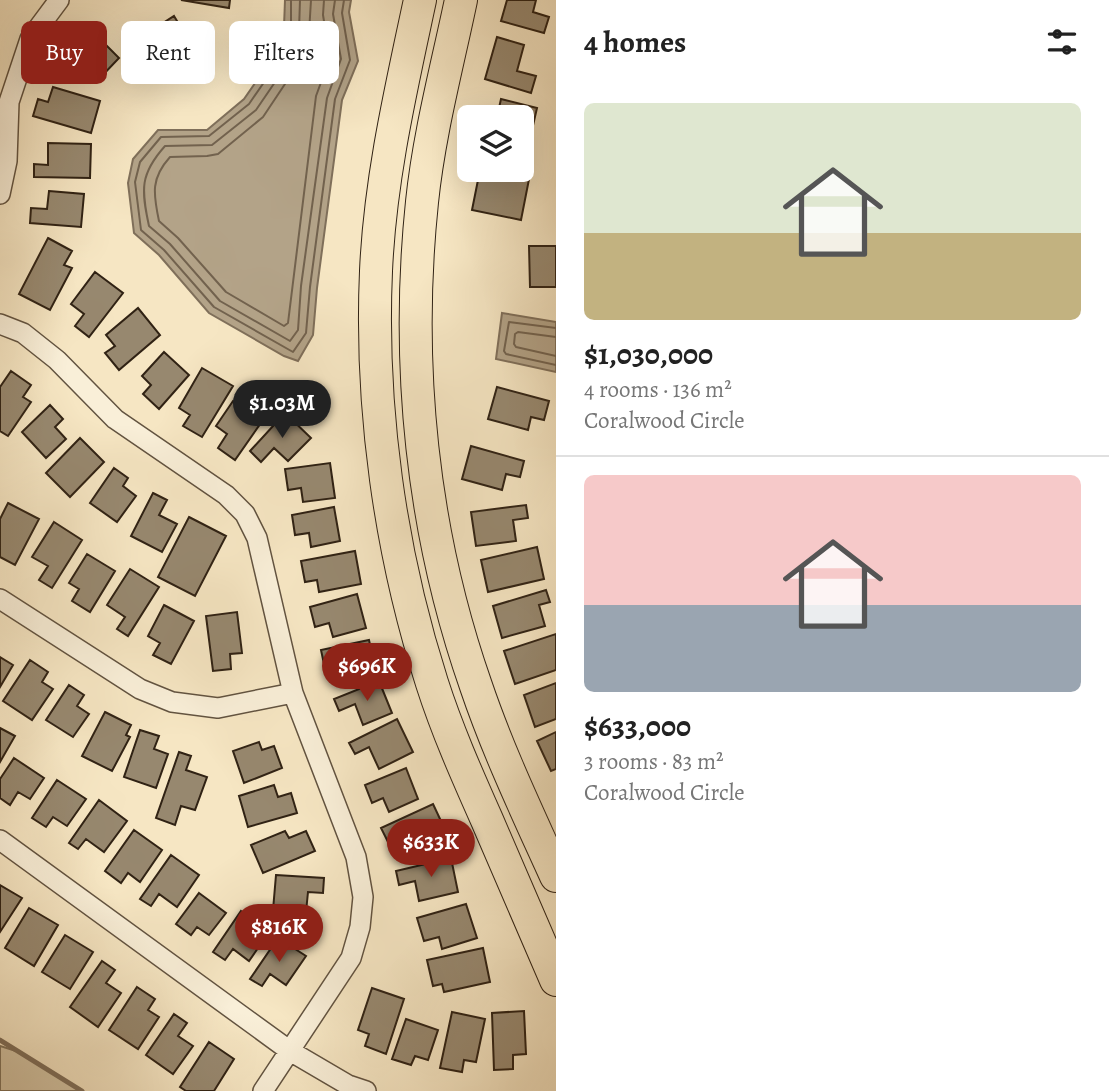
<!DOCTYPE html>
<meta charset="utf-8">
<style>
body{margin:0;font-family:Alegreya,serif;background:#f6f6f6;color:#222;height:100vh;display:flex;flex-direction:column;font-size:26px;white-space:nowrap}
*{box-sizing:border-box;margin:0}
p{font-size:23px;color:#767676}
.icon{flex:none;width:38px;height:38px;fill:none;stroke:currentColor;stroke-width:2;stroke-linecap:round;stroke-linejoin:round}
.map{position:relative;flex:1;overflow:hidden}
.details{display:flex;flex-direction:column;background:#fff;width:553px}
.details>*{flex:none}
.hud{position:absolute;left:21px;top:21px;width:429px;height:63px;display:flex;gap:14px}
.buttons{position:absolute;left:457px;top:105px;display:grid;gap:14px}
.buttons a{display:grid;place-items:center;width:77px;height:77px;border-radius:10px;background:#fff;box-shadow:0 7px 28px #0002;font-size:35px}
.price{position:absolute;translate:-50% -60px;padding:0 16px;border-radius:24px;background:#8f2418;color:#fff;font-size:23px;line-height:46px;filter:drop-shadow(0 2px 4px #0008)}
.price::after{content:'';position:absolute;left:50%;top:42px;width:21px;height:16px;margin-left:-10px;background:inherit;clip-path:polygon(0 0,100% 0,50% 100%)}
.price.current{background:#222;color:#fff}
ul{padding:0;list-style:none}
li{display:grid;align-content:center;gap:14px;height:371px;padding:0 28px}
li+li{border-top:2px solid #e0e0e0}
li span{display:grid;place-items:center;height:217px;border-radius:10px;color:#555}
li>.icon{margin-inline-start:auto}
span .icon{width:126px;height:126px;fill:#fffc;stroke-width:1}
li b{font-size:30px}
h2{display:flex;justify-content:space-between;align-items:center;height:84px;padding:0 28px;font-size:30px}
.tag{padding:0 24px;border-radius:10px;background:#fff;box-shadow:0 7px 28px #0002;font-size:24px;line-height:63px}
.tag.current{background:#8f2418;color:#fff}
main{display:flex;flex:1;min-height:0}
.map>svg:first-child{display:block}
</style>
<main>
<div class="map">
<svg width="556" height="1091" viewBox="0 0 556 1091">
<rect width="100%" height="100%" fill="#f6e6c3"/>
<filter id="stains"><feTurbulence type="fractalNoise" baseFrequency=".00286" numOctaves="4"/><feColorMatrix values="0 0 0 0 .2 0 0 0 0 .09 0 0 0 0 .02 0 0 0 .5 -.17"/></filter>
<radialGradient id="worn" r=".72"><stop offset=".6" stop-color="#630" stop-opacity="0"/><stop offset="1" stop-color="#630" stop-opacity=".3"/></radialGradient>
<!-- green -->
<path fill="#d4c5a5" stroke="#82745c" stroke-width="2" d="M0,1046L16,1051L82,1091H0Z"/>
<!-- water -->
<path fill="#b3a388" stroke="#7f6f5a" stroke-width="2" d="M285,0H351L349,12L358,61L342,100L317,288L313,335L298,361L284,356L209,313L159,255L134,233L128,183L133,159L158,130H207L244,99L271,60L284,27Z
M502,313L556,322V372L496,359Z"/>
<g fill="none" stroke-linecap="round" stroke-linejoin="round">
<!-- shore -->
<path stroke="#72624e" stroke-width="2" d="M291,0V29L278,62L249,104L209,136L161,137L140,162L135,182L141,230L164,250L214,307L293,352L306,333L310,287L335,99L350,60L342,13L344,0
M300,0L299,31L286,66L256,110L212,145L165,146C140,174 141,189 149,226L170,244L220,301L290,341L298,330L301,286L327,98L341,59L333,14L335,0
M311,0L309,33L295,69L263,117L218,154L207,156L170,157C151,178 153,193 159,221L178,238L226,292L284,326L288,323L316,96L330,58L323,15L324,0
M556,328L509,322L504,351L506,354L556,365
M556,337L518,332L515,334L514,344L516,347L556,356"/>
<!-- stream -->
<path stroke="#7f6f5a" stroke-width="5" d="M0,1040L82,1091"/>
</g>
<!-- building -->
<path fill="#97886f" stroke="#302214" stroke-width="2" d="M181,0H230L229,8Z
M507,0H536L533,12L549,17L544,33L501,21Z
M174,16L200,59L172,76L146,34Z
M84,23L119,58L98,80L62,46Z
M497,37L524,45L517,71L536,76L531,93L485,79Z
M53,87L100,101L91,133L33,116L38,99L48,102Z
M501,99L537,108L526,156L522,155V117H497Z
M48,143L91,144L90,178L34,177V164L48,165Z
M522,167L531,169L521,220L472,210L480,170H522Z
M49,191L84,194L81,227L30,223L31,208L47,209Z
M48,238L72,251L64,265L72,268L50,310L19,294Z
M529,246H556V287H530Z
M95,272L123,293L89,337L75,326L84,314L71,304Z
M138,308L160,335L119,370L105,353L115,346L106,335Z
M164,352L189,375L159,409L143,394L151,385L142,376Z
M202,368L233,386L202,437L183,426L190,415L179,408Z
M11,371L31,385L23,397L31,402L8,436L0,431V387Z
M497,387L549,401L544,420L531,417L528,430L488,419Z
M233,401L263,420L235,460L218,448L227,434L216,426Z
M50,405L63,419L55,427L66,439L46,458L22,432Z
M285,413L311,438L288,461L274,448L261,462L250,451Z
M80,438L104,462L70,497L46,473Z
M471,446L524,461L520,477L506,474L502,490L462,479Z
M330,463L335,498L303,502L301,488L288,490L285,469Z
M114,468L128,478L123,486L136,496L117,522L90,503Z
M153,493L167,500L159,515L177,524L162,552L131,536Z
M8,503L39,519L15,565L0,557V519Z
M526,505L528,518L513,520L516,541L476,546L471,512Z
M334,507L340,541L311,547L309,533L295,535L292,515Z
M189,517L226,536L195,596L158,577Z
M54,522L82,540L52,588L39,580L48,566L32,557Z
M537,547L544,579L488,592L481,560Z
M355,551L361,584L319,592L317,580L305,582L301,561Z
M87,554L115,571L90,612L72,601L79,589L69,583Z
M130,569L159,587L128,636L117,629L125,617L107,605Z
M546,590L550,602L539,605L545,626L502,638L493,606Z
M357,594L366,628L333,637L329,623L315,627L310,607Z
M164,605L194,621L171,664L153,655L160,643L148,636Z
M237,612L242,653L230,654L231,669L213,671L206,616Z
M556,634V670L515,684L504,651Z
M369,640L376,672L347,678L343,660L324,664L321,650Z
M0,657L13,665L0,687Z
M30,660L48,672L42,682L53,689L32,720L3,701Z
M379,681L392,713L363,725L355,704L339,711L334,699Z
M556,683V719L535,727L524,695Z
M69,685L84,695L77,706L89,714L73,737L46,720Z
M105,712L131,725L126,735L130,737L112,771L82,756Z
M397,719L413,752L379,769L369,747L355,754L349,743Z
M0,728L15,736L0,762Z
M140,730L159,736L154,749L168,754L156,788L124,777Z
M556,732V769L551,771L537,741Z
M259,742L262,750L274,746L282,768L244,783L233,751Z
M179,752L191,756L186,770L207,777L195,810L181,806L175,825L156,818Z
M14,758L44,778L30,799L18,792L10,805L0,798V779Z
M406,768L418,799L389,812L383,798L372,803L365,785Z
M57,780L86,799L67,826L53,817L46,827L32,818Z
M274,785L278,797L291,793L297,813L248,827L239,796Z
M99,800L127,821L104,852L86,839L78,849L69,843Z
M433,804L448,836L407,855L402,843L391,848L381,828Z
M134,830L162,850L140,882L128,873L121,883L105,871Z
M285,831L289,838L306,831L315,851L263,873L251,845Z
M171,855L199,875L177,907L159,894L151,906L140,899Z
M451,858L458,892L419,901L415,881L399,885L396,871Z
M276,875L324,878L323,893L308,892L306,912L273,910Z
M0,885L22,898L0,932Z
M199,893L226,913L209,935L197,927L191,935L176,924Z
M466,904L477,938L442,949L439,937L424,941L417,918Z
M29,908L58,925L34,966L5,948Z
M241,911L270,931L249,961L233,949L225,960L213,952Z
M65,935L93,952L70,989L42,972Z
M278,938L306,956L286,985L270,974L262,986L250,979Z
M483,948L490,982L444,992L442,984L433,986L427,960Z
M102,961L115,970L106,983L121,993L98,1027L70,1007Z
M137,987L155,999L148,1010L159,1017L138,1049L109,1030Z
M372,988L404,999L386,1054L365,1046L369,1034L358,1030Z
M524,1011L526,1054L513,1055V1069L494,1070L492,1013Z
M452,1012L485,1019L476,1062L464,1060L462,1072L440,1068Z
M174,1014L187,1023L178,1036L193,1046L173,1074L146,1055Z
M406,1019L438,1030L428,1060L415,1056L411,1065L392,1059Z
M209,1042L234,1059L214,1091H186L180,1087Z"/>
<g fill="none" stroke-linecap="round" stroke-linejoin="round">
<defs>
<path id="street" d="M0,194L7,161L9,102L30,39L59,0
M0,324L23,333L57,360L115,419L226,495L245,514L257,538L293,693L356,857L363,897L360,927L351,958L263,1091
M0,599L140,689L172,702L218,708L293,693
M0,840L290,1051L348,1085L366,1091"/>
<path id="primary" d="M420,0C401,89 380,179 376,271C370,408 390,552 432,683C447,730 467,775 487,820C510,873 533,927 556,980
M461,0C447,67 429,134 422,202C405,365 422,532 476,686C498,751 528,814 556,876"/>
</defs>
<!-- street casing -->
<use href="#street" stroke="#625340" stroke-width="22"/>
<!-- primary casing -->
<use href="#primary" stroke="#302214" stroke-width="34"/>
<!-- street -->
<use href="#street" stroke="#f9efd8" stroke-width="19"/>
<!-- primary -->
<use href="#primary" stroke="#f6e6c3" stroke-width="32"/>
</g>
<rect width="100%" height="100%" filter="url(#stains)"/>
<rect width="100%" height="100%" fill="url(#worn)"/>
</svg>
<div class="buttons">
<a><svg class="icon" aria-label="layers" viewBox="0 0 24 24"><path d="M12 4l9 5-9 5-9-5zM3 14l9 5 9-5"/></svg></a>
</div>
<b class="price current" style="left:282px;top:440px">$1.03M</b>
<b class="price" style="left:367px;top:703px">$696K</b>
<b class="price" style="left:431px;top:879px">$633K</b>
<b class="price" style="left:279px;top:964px">$816K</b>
<div class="hud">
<a class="tag current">Buy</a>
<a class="tag">Rent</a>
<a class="tag">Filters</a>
</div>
</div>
<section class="details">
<h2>4 homes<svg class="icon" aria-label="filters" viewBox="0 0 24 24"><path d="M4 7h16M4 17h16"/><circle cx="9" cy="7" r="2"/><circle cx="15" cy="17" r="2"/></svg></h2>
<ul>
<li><span style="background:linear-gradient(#dfe7d0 60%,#c2b280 0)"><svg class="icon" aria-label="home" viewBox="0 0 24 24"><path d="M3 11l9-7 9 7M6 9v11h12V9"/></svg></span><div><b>$1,030,000</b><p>4 rooms · 136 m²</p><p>Coralwood Circle</p></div></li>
<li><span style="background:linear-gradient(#f6c9c9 60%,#9aa5b1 0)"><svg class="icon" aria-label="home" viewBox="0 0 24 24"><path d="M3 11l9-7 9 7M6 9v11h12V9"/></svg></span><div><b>$633,000</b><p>3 rooms · 83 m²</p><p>Coralwood Circle</p></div></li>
</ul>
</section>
</main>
